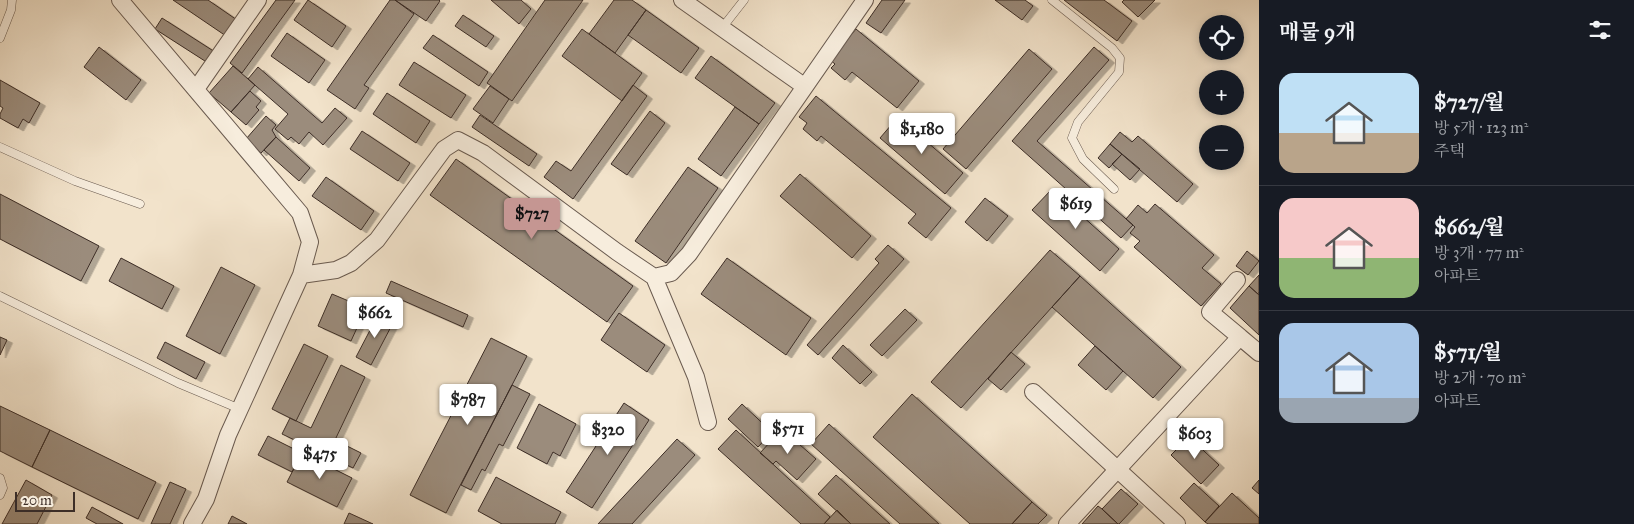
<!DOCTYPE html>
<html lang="ko">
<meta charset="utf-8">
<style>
body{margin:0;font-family:"IM FELL Great Primer","Noto Serif KR",serif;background:#20242c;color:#f1f3f6;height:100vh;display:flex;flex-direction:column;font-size:19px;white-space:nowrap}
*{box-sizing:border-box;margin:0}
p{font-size:16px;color:#9ea1a6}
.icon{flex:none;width:28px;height:28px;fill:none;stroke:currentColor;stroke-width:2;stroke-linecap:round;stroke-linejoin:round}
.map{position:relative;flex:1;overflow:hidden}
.sheet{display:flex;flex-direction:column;background:#171b24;width:375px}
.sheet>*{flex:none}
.buttons{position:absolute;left:1199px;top:15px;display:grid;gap:10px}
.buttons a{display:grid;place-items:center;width:45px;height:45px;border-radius:50%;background:#171b24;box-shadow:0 2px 8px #0003;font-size:25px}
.scale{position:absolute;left:15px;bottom:12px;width:60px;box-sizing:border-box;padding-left:5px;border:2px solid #3d2e27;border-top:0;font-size:14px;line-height:18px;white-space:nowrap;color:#3d2e27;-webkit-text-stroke:4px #f7eddd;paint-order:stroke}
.price{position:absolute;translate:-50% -42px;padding:0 11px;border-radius:5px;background:#fff;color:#222;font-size:16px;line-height:32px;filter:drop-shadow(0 1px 2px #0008)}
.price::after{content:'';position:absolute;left:50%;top:30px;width:15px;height:11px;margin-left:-8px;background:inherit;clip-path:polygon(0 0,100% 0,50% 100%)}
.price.selected{background:#c59692;color:#111}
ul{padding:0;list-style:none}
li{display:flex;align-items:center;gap:15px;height:125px;padding:0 20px}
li+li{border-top:1px solid #363941}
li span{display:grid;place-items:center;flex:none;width:140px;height:100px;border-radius:15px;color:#555}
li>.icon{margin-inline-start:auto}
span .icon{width:60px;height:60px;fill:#fffc;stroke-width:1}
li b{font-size:21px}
h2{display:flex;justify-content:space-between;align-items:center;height:60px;padding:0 20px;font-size:21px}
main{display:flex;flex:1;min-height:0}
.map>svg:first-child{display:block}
</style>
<main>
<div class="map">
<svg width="1259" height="524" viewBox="0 0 1259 524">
<defs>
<filter id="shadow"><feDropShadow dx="5.5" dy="3" stdDeviation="0" flood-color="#0004"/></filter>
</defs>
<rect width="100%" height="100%" fill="#f2e3cb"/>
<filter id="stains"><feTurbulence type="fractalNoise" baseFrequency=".004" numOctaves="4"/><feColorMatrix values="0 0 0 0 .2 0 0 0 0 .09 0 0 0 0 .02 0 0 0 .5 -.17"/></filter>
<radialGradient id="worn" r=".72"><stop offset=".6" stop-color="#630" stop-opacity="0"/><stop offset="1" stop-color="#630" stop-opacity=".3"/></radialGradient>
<!-- building -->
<path fill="#9b8c7c" stroke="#3d2e27" filter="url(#shadow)" d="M173,0H208L237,20L226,36Z
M276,0H295L242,73L230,63Z
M308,0L346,26L332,47L294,20Z
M390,0H395L414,14L364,85L369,88L355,109L327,90Z
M395,0H439L440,1L426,21Z
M491,0H521L531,9L519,24Z
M545,0H583L512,101L487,83Z
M614,0H632L646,10L615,53L589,34Z
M882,0H905L881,33L866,23Z
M995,0H1025L1033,6L1022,20Z
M1064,0H1104L1132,21L1117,41Z
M1124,0H1155L1138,17L1122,2Z
M646,10L699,48L681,73L628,35Z
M463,15L494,36L486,47L455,26Z
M162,18L215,52L208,63L155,29Z
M582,29L642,73L622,101L562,56Z
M856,29L919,81L897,108L852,72L845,80L831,68L835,64L830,60Z
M287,33L325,60L309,83L271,56Z
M433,35L488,72L479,86L423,48Z
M99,47L141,80L126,100L84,67Z
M1094,47L1109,60L1037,141L1133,225L1121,238L1012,141Z
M1029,49L1052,69L966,169L943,149Z
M711,56L775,103L759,124L695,78Z
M414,62L466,95L451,118L399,85Z
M233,66L255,85L231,112L209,93Z
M258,67L322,123L335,108L347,118L323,145L309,132L299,144L291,137L288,140L275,129L288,114L248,79Z
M0,80L40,103L29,123L23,119L18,128L0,118V114L3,108L0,106Z
M633,85L647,96L573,199L544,177L556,161L571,171Z
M490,86L509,99L493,123L473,109Z
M250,91L261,101L256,107L259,110L246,125L231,112Z
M387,93L430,121L416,143L373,114Z
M816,96L951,208L926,238L908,223L916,214L821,136L817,141L803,129L807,123L799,117Z
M735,107L759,124L721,176L698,159Z
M650,111L665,123L627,175L611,164Z
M480,115L537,154L529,166L472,127Z
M266,116L276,125L272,130L276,137L261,153L246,139Z
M898,117L963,173L945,194L880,138Z
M362,131L410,163L398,181L350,149Z
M1120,132L1132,142L1138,136L1193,184L1177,202L1110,144Z
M276,137L310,168L299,181L264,150Z
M1110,144L1122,154L1109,168L1098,158Z
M1122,154L1140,169L1130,180L1112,164Z
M456,159L633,286L607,322L430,195Z
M688,167L718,188L666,263L635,241Z
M800,174L871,236L852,258L780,196Z
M326,177L374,211L361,230L312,196Z
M1052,189L1119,249L1100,271L1032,210Z
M0,194L99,246L81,281L0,239Z
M985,198L1008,216L987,241L965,222Z
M1155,204L1214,255L1202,268L1221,284L1201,306L1134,247L1140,241L1130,233L1135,227L1126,219L1138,205L1147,213Z
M888,245L904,259L818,355L807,345L879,263L875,259Z
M1050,250L1080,276L961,408L931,382Z
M1247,251L1259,261L1248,275L1236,266Z
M121,258L174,286L162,309L109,281Z
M727,258L811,318L786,355L701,294Z
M221,267L255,285L220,354L186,336Z
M1259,275V292L1258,294L1249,286Z
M1080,276L1181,367L1153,398L1052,307Z
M391,281L468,315L463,327L386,293Z
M1249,286L1259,295V335L1230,308Z
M332,294L351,302L348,310L362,317L351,341L318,326Z
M905,309L917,320L882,356L870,345Z
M379,313L394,321L371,365L356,357Z
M619,313L665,345L647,372L601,340Z
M0,337L7,340L0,355Z
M491,338L527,356L446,513L410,495Z
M165,342L205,362L196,379L157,358Z
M304,344L328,356L296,421L272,409Z
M843,345L872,372L860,384L832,358Z
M1095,346L1123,371L1106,390L1078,365Z
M1011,352L1025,364L1001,390L988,379Z
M341,365L365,377L335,440L361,453L353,468L282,434L290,418L311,428Z
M512,385L530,394L503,446L499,444L485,471L482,469L471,490L461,485Z
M912,394L1032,502L1012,524H970L873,437Z
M624,403L649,420L592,508L566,492Z
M539,404L576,424L560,456L553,452L547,464L517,448Z
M742,404L772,432L758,447L728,419Z
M0,406L50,430L32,467L0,451Z
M829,424L939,524H900L811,444Z
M782,429L816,459L797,480L776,461L773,464L760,453Z
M50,430L156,482L138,519L32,467Z
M736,430L830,517L824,524H801L718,449Z
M268,436L302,453L292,472L258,455Z
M1189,437L1219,465L1201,484L1171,455Z
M677,439L695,455L632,524H598Z
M302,453L352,478L337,507L287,482Z
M836,475L890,524H851L818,494Z
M496,477L561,512L555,524H502L478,511Z
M26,480L52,495L37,524H2Z
M1259,480V494L1252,488Z
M170,482L186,489L170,524H151Z
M1194,483L1219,506L1205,522L1180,498Z
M1121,489L1138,504L1119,524H1118L1102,509Z
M1232,493L1259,518V524H1208L1205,522Z
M1032,502L1047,515L1038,524H1012Z
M1098,506L1102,509L1118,524H1082Z
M92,507L123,524H97L86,518Z
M837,510L851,524H824Z
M349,513L373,524H344Z
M232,516L247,524H228Z"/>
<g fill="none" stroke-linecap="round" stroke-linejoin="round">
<defs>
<path id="service" d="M1052,0L1112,48L1120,58L1119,72L1078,122L1072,138L1083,159L1114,189
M722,28L744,0
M0,38L11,10L12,0
M0,147L75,181L140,204
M0,296L178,383L240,409
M0,478L3,488L0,495"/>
<path id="minor" d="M120,0L300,213L310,242L301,275L228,435L206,499L192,524
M682,0L804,86
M196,89L258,0
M301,275L336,270L351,263L377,240L444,149L458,140L483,153L617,252L654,277L671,273L689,254L865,0
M654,277L696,377L708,422
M1237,280L1210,312L1240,337
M1033,392L1177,524
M1067,524L1240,337L1259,353"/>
</defs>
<!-- service casing -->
<use href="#service" stroke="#6a5b50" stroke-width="9"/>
<!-- minor casing -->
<use href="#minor" stroke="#6a5b50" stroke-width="18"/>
<!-- service -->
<use href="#service" stroke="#f7eddd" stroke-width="8"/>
<!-- minor -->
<use href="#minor" stroke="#f7eddd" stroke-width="16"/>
</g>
<rect width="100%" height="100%" filter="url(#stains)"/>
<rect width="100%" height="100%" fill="url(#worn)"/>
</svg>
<div class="buttons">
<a><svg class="icon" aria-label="locate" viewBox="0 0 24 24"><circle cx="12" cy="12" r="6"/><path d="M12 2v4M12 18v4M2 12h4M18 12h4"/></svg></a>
<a>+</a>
<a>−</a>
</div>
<div class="scale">20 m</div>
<b class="price" style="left:922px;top:155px">$1,180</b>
<b class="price" style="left:1076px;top:230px">$619</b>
<b class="price selected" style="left:532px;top:240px">$727</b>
<b class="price" style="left:375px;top:339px">$662</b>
<b class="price" style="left:468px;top:426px">$787</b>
<b class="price" style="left:788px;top:455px">$571</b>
<b class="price" style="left:608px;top:456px">$320</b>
<b class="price" style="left:1195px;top:460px">$603</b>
<b class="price" style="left:320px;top:480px">$475</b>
</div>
<section class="sheet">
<h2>매물 9개<svg class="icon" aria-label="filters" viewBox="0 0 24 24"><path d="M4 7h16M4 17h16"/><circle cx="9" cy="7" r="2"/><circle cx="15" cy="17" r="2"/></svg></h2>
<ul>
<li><span style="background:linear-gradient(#bfe0f5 60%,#b9a48a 0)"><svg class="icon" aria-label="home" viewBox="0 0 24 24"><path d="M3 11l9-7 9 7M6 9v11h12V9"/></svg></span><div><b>$727/월</b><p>방 5개 · 123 m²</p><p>주택</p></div></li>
<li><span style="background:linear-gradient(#f6c9c9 60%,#8fb573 0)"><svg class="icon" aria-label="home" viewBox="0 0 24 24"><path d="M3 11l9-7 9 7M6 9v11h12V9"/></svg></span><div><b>$662/월</b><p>방 3개 · 77 m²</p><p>아파트</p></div></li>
<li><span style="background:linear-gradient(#a9c7e8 75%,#9aa5b1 0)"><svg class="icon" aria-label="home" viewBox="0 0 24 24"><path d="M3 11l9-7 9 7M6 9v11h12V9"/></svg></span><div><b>$571/월</b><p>방 2개 · 70 m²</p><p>아파트</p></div></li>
</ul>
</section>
</main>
